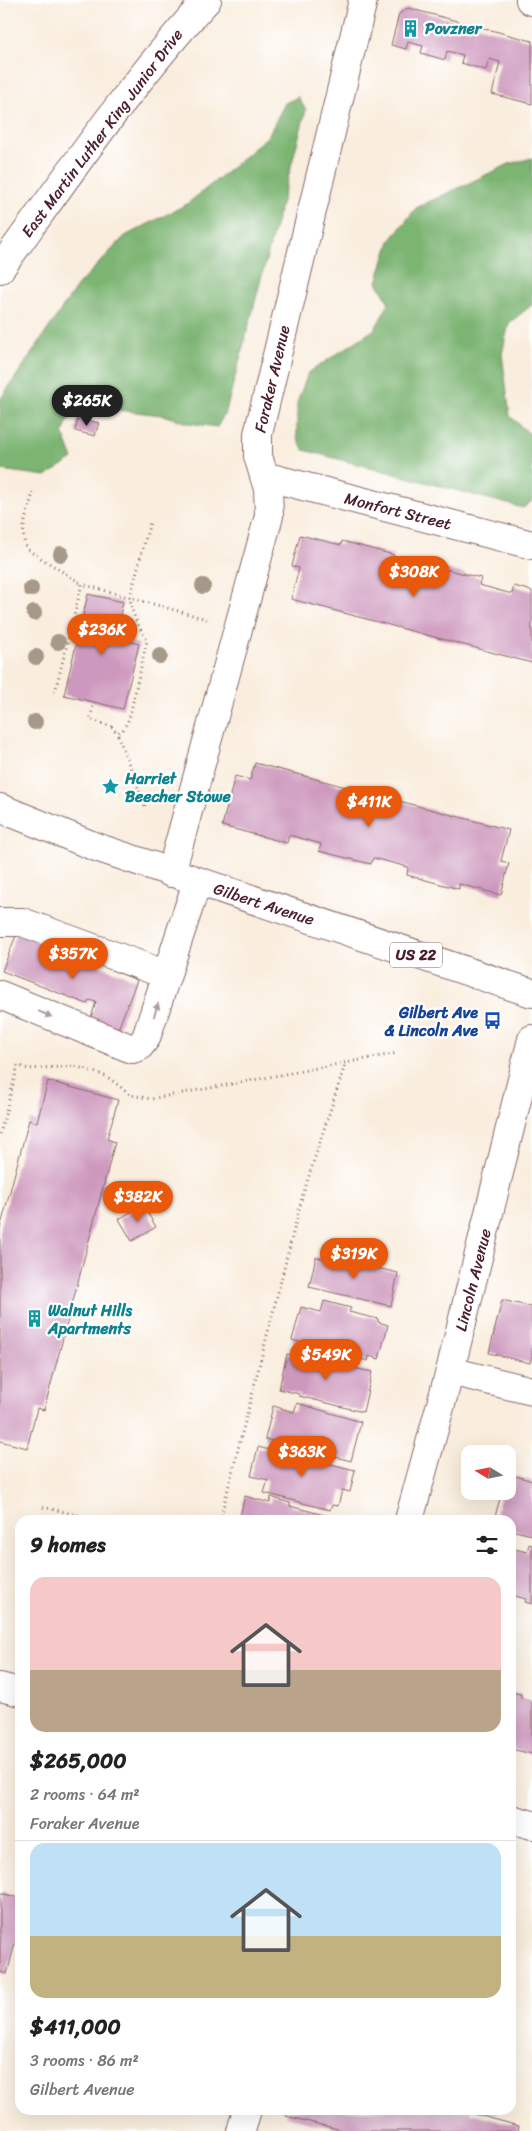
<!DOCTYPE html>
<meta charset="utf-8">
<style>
body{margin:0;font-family:Sriracha,sans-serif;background:#f6f6f6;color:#222;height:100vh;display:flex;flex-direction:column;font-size:19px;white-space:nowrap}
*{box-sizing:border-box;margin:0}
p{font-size:16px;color:#767676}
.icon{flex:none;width:28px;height:28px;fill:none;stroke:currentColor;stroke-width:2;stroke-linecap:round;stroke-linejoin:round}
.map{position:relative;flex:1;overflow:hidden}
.sheet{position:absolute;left:15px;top:1515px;width:501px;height:600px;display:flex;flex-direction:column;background:#fff;border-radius:15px;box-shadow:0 5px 20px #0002}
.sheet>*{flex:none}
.needle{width:32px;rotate:280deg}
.buttons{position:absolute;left:461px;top:1445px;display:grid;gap:10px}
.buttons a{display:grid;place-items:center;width:55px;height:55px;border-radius:10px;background:#fff;box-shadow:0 5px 20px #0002;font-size:25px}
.price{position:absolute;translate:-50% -42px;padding:0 11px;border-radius:18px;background:#ea580c;color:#fff;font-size:16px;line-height:32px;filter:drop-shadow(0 1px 2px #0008)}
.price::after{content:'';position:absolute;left:50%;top:30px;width:15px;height:11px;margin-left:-8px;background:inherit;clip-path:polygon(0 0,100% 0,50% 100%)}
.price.current{background:#222;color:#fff}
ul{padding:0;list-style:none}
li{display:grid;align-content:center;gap:10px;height:265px;padding:0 15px}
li+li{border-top:1px solid #e0e0e0}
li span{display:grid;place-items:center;height:155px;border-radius:15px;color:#555}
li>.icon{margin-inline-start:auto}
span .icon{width:90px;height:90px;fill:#fffc;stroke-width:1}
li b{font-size:21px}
h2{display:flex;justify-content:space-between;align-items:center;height:60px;padding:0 15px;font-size:21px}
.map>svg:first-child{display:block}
</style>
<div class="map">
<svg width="532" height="2131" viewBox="0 0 532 2131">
<rect width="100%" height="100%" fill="#fff"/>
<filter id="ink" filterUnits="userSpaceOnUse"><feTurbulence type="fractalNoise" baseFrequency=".02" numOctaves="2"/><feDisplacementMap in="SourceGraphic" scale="10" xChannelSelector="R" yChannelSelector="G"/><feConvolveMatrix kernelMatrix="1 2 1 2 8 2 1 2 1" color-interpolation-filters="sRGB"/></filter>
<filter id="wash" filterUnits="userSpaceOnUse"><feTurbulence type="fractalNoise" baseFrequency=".0096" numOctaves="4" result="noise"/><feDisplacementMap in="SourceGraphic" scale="20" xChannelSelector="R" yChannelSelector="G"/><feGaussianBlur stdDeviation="1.12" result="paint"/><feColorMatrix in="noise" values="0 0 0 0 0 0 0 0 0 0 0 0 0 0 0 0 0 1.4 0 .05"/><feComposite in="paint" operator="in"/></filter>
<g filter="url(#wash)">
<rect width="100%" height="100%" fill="#f9eddd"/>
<!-- forest -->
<path fill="#7cb472" stroke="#636a4e" d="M298,97L306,110L226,411L217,427L189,423L162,415L91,407L71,414L63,433L73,459L46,476L0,470V400L78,285L125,236L187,204L234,166L268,136L285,103Z
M532,158V305L509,323L502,354L510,416L532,436V501L523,508L304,450L297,438V403L308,373L375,329L389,303L377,282L390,241L416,208L509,164Z"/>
<g id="blocks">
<!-- building -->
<path fill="#cd98bd" d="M408,8L532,41V104L492,94L500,62L489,59L486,70L461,63L463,55L447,51L445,60L421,53L423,46L408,42L406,49L391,45L399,14Z
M78,418L99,423L95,436L75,431Z
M300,535L341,545L342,541L394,555L391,562L428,572L429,565L481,578L479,585L512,594L514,586L532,591V663L291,599L299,568L292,566Z
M88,594L123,602L117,628L118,630L129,633L127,641L139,644L123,709L64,695Z
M255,763L509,830L501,861L509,863L501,895L459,884V889L407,875L408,867L373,858L371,864L319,851L321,844L289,835L287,843L222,826L235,776L250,780Z
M17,933L137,980L115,1037L88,1027L96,1002L89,1000L87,1004L2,971Z
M48,1081L118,1100L107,1139L115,1142L44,1410L37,1408L27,1448L0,1441V1229L29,1120L37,1122Z
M143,1205L156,1227L132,1241L119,1219Z
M339,1254L362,1260L361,1264L398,1273L391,1306L309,1287L316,1257L337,1261Z
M502,1300L532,1307V1356L530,1363L489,1353Z
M324,1301L351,1308L349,1312L378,1319V1322L388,1325L379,1359L369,1356L368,1361L292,1340L301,1307L321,1312Z
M308,1352L345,1360L344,1366L372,1372L363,1412L299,1396V1394L279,1389L287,1354L307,1359Z
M297,1403L361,1422L351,1461L265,1439L273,1406L294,1412Z
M258,1447L281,1453L282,1449L304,1454L303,1457L355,1470L350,1492L342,1490L338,1506L332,1505L330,1510L264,1493L268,1480L251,1476Z
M516,1476L532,1481V1535L511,1530V1520H494L501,1495L510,1497Z
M245,1496L270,1503L271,1497L290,1503V1506L328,1516L327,1520H239Z
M529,1544L532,1545V1604L525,1602L526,1599L511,1595V1548L527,1552Z
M511,1692L521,1694V1698L532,1701V1754L511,1749Z
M0,1893L20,1898V1924L7,1974L0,1972Z
M288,2110H471V2113L519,2126L518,2131H345L286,2116Z
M480,2110H496L495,2114Z"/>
</g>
</g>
<g filter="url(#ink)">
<use href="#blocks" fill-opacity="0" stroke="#876769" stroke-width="1"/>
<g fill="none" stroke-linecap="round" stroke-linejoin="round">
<defs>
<path id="minor" d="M530,0L532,1
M264,476L532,545
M171,873L269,516L268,489L258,456V434L363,0
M0,922H22L167,975
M0,995L132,1049L139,1047L146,1038L197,882
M450,1371L532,1391
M409,1520L450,1371L532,1039
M0,1687L20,1692
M511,1819L532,1825
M241,2131L247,2110"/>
<path id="major" d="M0,269C66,178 131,83 207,0
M0,808L96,847L532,993"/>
</defs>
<!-- minor casing -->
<use href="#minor" stroke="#876769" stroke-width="30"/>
<!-- major casing -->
<use href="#major" stroke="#876769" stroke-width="30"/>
<!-- path -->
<path stroke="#876769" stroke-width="3" stroke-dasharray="1 4" stroke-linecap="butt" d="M33,492C29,510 17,533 28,550L82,584
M55,692L82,584L210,620
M94,702L90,719L112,727L117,733
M145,806L117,733L123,730L129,719L147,641C139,626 131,614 130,597L150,522
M0,1134L18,1065L28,1069L75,1066L106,1076L131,1095L151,1099L398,1053
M43,1507L99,1520
M220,1520L303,1194L345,1065"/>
<!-- minor -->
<use href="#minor" stroke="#fff" stroke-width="28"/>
<!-- major -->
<use href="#major" stroke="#fff" stroke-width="28"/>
</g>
<!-- trees -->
<g fill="#a6998a">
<circle cx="61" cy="554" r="8"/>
<circle cx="203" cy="586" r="8"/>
<circle cx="31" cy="589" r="8"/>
<circle cx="34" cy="613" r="8"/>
<circle cx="58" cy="642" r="8"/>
<circle cx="160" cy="656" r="8"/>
<circle cx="36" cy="657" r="8"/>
<circle cx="35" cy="722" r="8"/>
</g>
<!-- one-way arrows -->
<defs><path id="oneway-solid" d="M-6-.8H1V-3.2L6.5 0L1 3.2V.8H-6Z" transform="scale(1.25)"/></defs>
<g fill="#ae9aa0">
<use href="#oneway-solid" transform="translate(156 1010) rotate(-72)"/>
<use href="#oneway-solid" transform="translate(45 1014) rotate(23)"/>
</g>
</g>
<!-- icons -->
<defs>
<symbol id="building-bare" viewBox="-9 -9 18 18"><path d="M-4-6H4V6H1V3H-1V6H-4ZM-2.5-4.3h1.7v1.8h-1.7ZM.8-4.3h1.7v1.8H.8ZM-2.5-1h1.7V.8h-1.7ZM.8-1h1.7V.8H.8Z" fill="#0f9aa8" stroke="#fff" stroke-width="2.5" paint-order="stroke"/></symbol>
<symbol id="sight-bare" viewBox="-9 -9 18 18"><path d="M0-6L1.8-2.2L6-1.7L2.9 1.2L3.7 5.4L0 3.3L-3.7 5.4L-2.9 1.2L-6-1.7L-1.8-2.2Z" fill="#0f9aa8" stroke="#fff" stroke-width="2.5" paint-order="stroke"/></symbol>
<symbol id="bus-bare" viewBox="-9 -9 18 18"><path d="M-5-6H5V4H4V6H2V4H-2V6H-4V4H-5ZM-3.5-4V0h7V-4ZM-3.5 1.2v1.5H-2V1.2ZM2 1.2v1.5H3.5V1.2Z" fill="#1a4fb4" stroke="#fff" stroke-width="2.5" paint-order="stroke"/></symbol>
</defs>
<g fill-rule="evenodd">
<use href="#building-bare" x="398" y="16" width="25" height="25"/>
<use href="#sight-bare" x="98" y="774" width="25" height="25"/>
<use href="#bus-bare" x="480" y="1008" width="25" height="25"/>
<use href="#building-bare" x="22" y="1306" width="25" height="25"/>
</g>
<g text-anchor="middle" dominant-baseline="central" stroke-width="4.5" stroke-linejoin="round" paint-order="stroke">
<!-- shield labels -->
<rect fill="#fff" stroke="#80626b" stroke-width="1" x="390" y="942.5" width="52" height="25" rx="4"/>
<g font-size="15" font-weight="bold" fill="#4a1f2b">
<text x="416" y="955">US 22</text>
</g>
<!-- culture labels -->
<g font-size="16" font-weight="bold" fill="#0d838f" stroke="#fff" text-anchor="start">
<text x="425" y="28">Povzner</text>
<text x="125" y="778">Harriet<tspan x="125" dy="18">Beecher Stowe</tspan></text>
<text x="48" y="1310">Walnut Hills<tspan x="48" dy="18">Apartments</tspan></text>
</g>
<!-- street labels -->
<g font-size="16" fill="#4a1f2b" stroke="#fff">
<text transform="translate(102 133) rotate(-53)">East Martin Luther King Junior Drive</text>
<text transform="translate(272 379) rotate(-77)">Foraker Avenue</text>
<text transform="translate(398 511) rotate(14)">Monfort Street</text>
<text transform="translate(264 904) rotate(18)">Gilbert Avenue</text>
<text transform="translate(473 1280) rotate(-76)">Lincoln Avenue</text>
</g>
<!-- transit labels -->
<g font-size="16" font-weight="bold" fill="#164399" stroke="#fff" text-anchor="end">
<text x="478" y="1012">Gilbert Ave<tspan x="478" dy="18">&amp; Lincoln Ave</tspan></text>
</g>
</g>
</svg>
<div class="buttons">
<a><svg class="needle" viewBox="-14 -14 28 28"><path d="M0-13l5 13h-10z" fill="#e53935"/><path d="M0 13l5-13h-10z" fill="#767676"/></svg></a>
</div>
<b class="price current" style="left:87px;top:427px">$265K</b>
<b class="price" style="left:414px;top:598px">$308K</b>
<b class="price" style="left:102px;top:656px">$236K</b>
<b class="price" style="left:369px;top:828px">$411K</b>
<b class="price" style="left:73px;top:980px">$357K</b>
<b class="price" style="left:138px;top:1223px">$382K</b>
<b class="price" style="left:354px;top:1280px">$319K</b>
<b class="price" style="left:326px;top:1381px">$549K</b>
<b class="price" style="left:302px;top:1478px">$363K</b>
<section class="sheet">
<h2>9 homes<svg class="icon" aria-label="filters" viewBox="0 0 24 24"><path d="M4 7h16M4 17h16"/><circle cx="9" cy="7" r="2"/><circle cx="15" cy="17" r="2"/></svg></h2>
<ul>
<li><span style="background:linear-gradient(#f6c9c9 60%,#b9a48a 0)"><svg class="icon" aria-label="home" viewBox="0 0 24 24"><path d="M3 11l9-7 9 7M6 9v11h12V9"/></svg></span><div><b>$265,000</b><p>2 rooms · 64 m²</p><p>Foraker Avenue</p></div></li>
<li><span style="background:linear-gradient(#bfe0f5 60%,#c2b280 0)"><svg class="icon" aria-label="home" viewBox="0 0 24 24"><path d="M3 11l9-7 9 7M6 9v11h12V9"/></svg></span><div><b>$411,000</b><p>3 rooms · 86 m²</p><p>Gilbert Avenue</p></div></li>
</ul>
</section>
</div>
